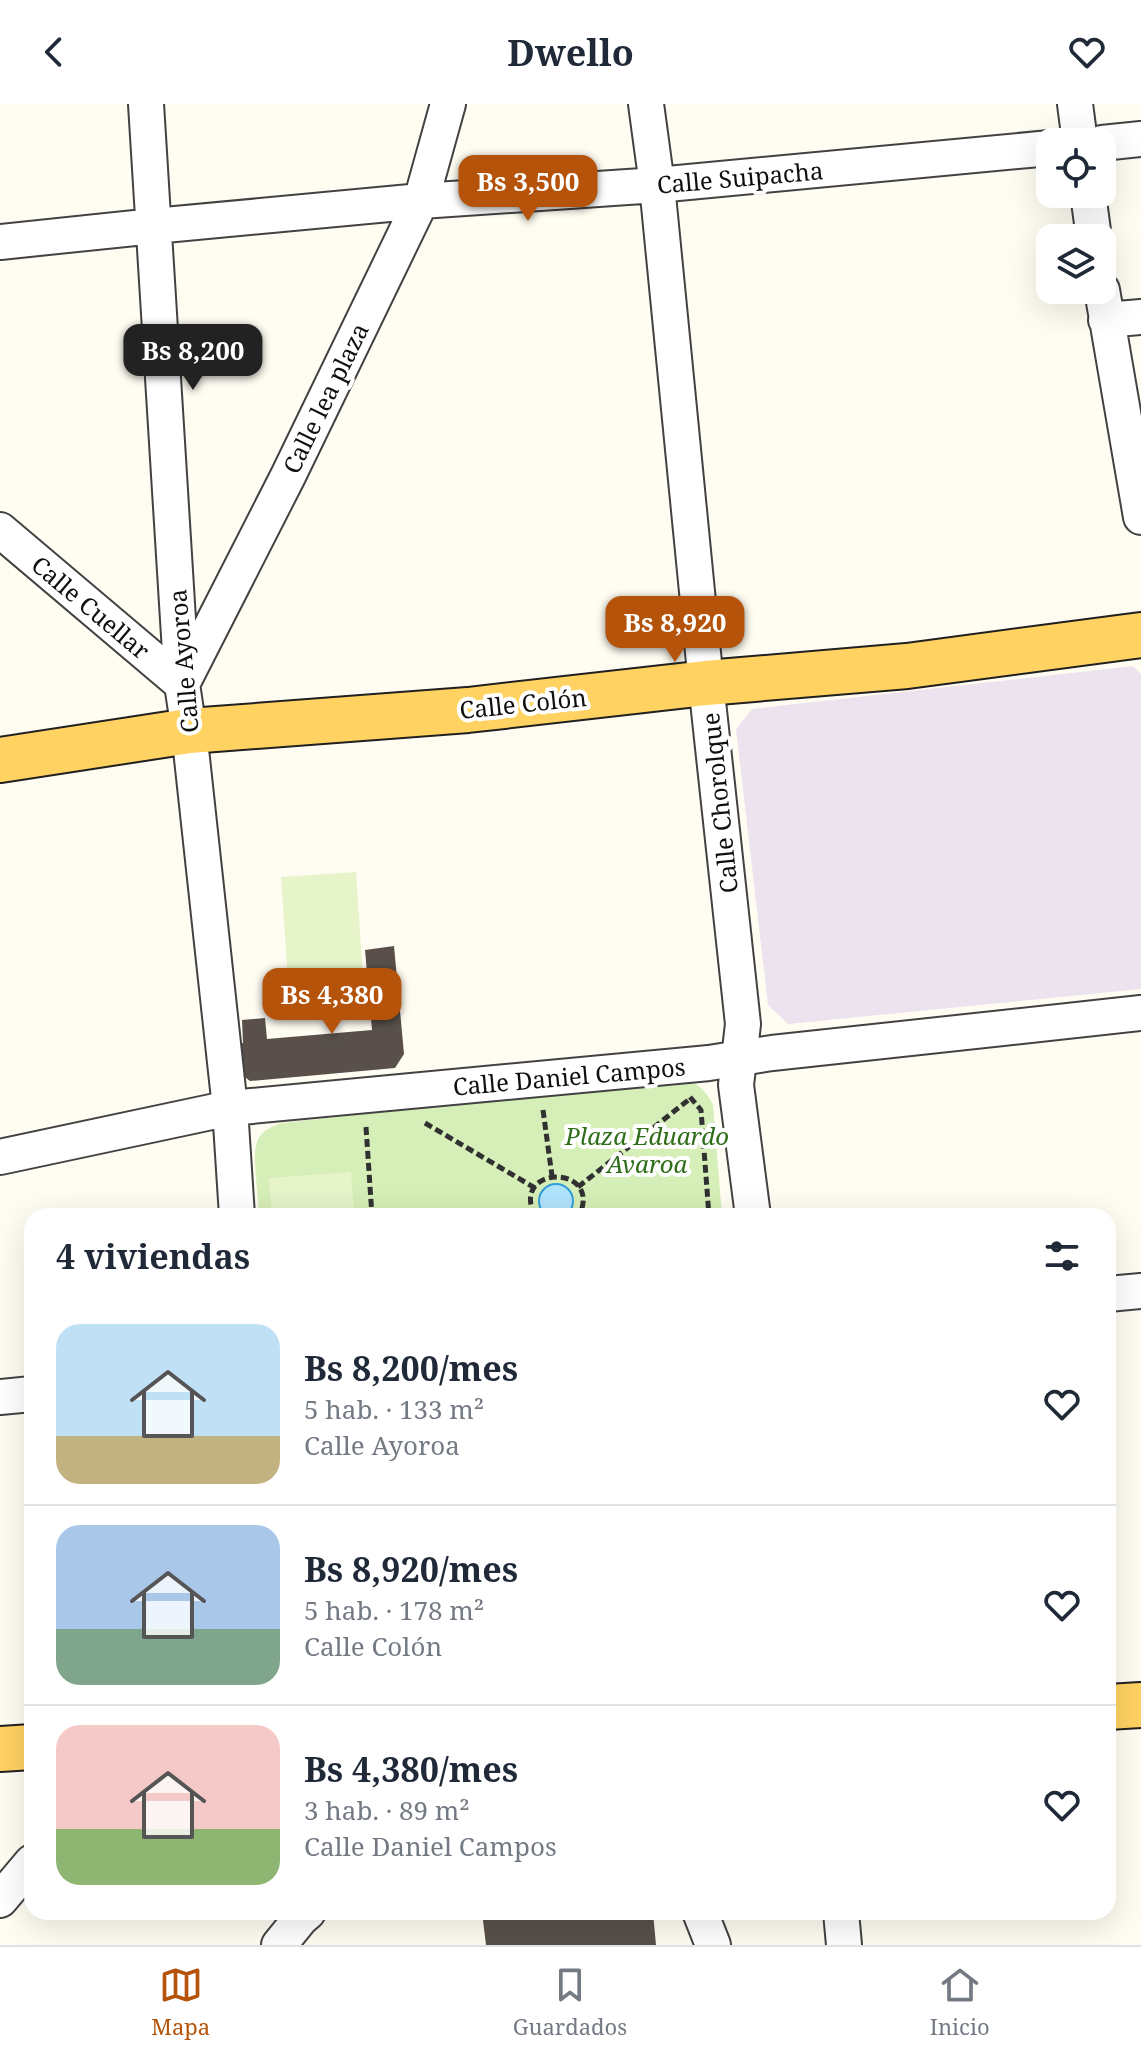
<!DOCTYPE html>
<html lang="es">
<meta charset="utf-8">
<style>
body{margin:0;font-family:"Noto Serif",serif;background:#f6f6f7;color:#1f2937;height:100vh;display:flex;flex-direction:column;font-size:30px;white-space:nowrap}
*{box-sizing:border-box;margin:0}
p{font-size:26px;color:#747a83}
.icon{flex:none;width:44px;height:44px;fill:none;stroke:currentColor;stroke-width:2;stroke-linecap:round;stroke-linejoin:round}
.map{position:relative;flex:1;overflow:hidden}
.sheet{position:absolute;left:24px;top:1104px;width:1092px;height:712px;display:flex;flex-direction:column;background:#fff;border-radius:24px;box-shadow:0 8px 32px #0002}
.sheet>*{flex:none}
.controls{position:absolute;left:1036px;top:24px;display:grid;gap:16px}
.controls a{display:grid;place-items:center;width:80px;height:80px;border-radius:16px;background:#fff;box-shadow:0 8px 32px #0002;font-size:40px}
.price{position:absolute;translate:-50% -68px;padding:0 18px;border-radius:16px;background:#b45309;color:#fff;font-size:26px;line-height:52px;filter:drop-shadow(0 2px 4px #0008)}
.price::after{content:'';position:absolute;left:50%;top:48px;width:24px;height:18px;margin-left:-12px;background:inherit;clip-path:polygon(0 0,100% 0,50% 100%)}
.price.active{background:#222;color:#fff}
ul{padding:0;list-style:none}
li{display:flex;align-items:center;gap:24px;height:200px;padding:0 32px}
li+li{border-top:2px solid #e0e1e3}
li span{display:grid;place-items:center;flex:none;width:224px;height:160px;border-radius:24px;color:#555}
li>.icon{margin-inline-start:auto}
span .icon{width:96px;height:96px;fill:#fffc;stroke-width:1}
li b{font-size:34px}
h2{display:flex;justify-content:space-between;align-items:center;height:96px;padding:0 32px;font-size:34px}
header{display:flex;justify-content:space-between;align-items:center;height:104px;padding:0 32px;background:#fff;font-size:36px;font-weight:700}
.dock{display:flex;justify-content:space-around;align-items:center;height:112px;border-top:2px solid #e0e1e3;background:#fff;font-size:22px;color:#747a83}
.dock a{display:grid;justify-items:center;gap:4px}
.dock .active{color:#b45309}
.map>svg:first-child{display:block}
</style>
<header><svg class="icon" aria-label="back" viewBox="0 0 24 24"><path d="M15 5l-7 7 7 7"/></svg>Dwello<svg class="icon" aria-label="heart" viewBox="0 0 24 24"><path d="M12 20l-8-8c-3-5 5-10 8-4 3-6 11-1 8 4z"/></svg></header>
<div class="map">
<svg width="1141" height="1841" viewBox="0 0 1141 1841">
<rect width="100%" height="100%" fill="#fffcf2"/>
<!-- industrial -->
<path fill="#ede3ef" d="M1133,562L1141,570V885L788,920L768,901L736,625L752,605Z"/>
<!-- green -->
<path fill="#d6eeb7" d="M684,974C699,980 706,987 713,1001L722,1112H259C258,1099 257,1087 256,1074C254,1046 251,1028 282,1019Z"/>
<!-- pitch -->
<path fill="#e7f4ca" d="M356,768L365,903L290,907L281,773Z
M351,1068L354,1112H272L269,1074Z"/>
<!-- water -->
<path fill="#b1e3fc" stroke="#319ed9" stroke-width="2" d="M539 1097a17 17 0 1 1 34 0a17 17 0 1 1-34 0Z"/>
<!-- building -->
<path fill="#59504b" d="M394,842L404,950L395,964L250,977L238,968L235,939H243L242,916L265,914L267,935L372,926L365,846Z
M482,1808H630V1812L653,1809L656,1841H486Z"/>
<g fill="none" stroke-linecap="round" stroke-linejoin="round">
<defs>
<path id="minor" d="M146,0L182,580L189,627L230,1004L237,1112
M646,0L657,81L706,579L743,920L736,981L753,1112
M1075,0L1080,38
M1102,39L1141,35
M1088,90L1094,134
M0,138L154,122L421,97L657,81L1050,44
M1102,186L1141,413
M1106,216L1141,213
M0,426L182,580
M182,580L288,372L421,97L448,0
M0,1053L230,1004L709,959L772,949L1141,909
M1108,1190L1141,1187
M0,1293L32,1290
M0,1796L32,1758
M700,1808L713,1841
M841,1808L844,1841
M279,1841L301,1814L308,1808"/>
<path id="primary" d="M0,656L189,627L468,606L706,579L907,562L1141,531
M1108,1603L1141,1601
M0,1645L32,1643"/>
</defs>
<!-- minor casing -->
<use href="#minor" stroke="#424242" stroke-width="38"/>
<!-- primary casing -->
<use href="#primary" stroke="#202020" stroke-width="48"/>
<!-- path -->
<path stroke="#313131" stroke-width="5" stroke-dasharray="8 4" stroke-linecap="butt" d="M690,993L701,1006L709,1112
M543,1006L552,1072
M425,1019L535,1084
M366,1023L372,1112
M578,1083L691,994
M535,1112C509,1060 604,1060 579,1112"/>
<!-- minor -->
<use href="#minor" stroke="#fff" stroke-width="34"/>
<!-- primary -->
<use href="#primary" stroke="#ffd262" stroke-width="44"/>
</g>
<g text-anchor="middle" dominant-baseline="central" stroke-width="8" stroke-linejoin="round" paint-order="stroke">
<!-- street labels -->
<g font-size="24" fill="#0f0f0f" stroke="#fff">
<text transform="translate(740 73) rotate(-5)">Calle Suipacha</text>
<text transform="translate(325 294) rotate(-64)">Calle lea plaza</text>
<text transform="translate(91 503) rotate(40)">Calle Cuellar</text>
<text transform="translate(183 557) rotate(-95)">Calle Ayoroa</text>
<text transform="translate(523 599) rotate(-6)">Calle Colón</text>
<text transform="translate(719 699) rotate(-96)">Calle Chorolque</text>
<text transform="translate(569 972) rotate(-5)">Calle Daniel Campos</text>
</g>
<!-- park labels -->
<g font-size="24" font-style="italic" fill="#2e6e19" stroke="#fff">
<text x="647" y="1031">Plaza Eduardo<tspan x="647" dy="28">Avaroa</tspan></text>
</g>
</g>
</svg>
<div class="controls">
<a><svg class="icon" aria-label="locate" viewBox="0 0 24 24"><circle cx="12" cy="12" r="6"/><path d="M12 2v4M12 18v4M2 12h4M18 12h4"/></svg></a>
<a><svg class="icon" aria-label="layers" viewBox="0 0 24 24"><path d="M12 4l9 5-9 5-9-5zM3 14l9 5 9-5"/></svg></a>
</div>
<b class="price" style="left:528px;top:119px">Bs 3,500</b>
<b class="price active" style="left:193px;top:288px">Bs 8,200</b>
<b class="price" style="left:675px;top:560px">Bs 8,920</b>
<b class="price" style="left:332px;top:932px">Bs 4,380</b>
<section class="sheet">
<h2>4 viviendas<svg class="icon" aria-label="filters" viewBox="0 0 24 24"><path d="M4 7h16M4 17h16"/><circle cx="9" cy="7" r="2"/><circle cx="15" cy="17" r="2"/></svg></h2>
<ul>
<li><span style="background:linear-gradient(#bfe0f5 70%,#c2b280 0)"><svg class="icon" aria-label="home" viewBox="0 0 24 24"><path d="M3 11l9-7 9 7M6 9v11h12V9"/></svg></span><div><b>Bs 8,200/mes</b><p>5 hab. · 133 m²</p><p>Calle Ayoroa</p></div><svg class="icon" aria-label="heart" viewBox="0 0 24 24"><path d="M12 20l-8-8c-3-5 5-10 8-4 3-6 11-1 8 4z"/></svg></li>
<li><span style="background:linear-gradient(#a9c7e8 65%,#7fa58c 0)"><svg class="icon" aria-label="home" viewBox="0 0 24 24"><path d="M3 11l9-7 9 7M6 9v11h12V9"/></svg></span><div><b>Bs 8,920/mes</b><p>5 hab. · 178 m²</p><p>Calle Colón</p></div><svg class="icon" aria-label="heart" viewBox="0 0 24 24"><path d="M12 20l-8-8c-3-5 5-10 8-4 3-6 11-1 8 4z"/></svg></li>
<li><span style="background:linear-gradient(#f6c9c9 65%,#8fb573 0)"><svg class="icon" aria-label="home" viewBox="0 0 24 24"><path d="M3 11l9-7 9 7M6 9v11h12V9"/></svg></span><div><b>Bs 4,380/mes</b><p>3 hab. · 89 m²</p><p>Calle Daniel Campos</p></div><svg class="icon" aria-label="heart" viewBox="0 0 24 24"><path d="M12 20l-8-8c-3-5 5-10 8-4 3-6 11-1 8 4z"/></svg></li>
</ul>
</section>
</div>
<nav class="dock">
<a class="active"><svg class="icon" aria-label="map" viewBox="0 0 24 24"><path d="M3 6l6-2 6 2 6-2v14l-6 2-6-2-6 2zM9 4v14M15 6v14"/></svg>Mapa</a>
<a><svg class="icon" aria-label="saved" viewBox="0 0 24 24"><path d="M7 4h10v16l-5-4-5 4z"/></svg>Guardados</a>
<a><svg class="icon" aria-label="home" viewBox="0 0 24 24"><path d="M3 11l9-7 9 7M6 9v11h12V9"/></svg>Inicio</a>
</nav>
